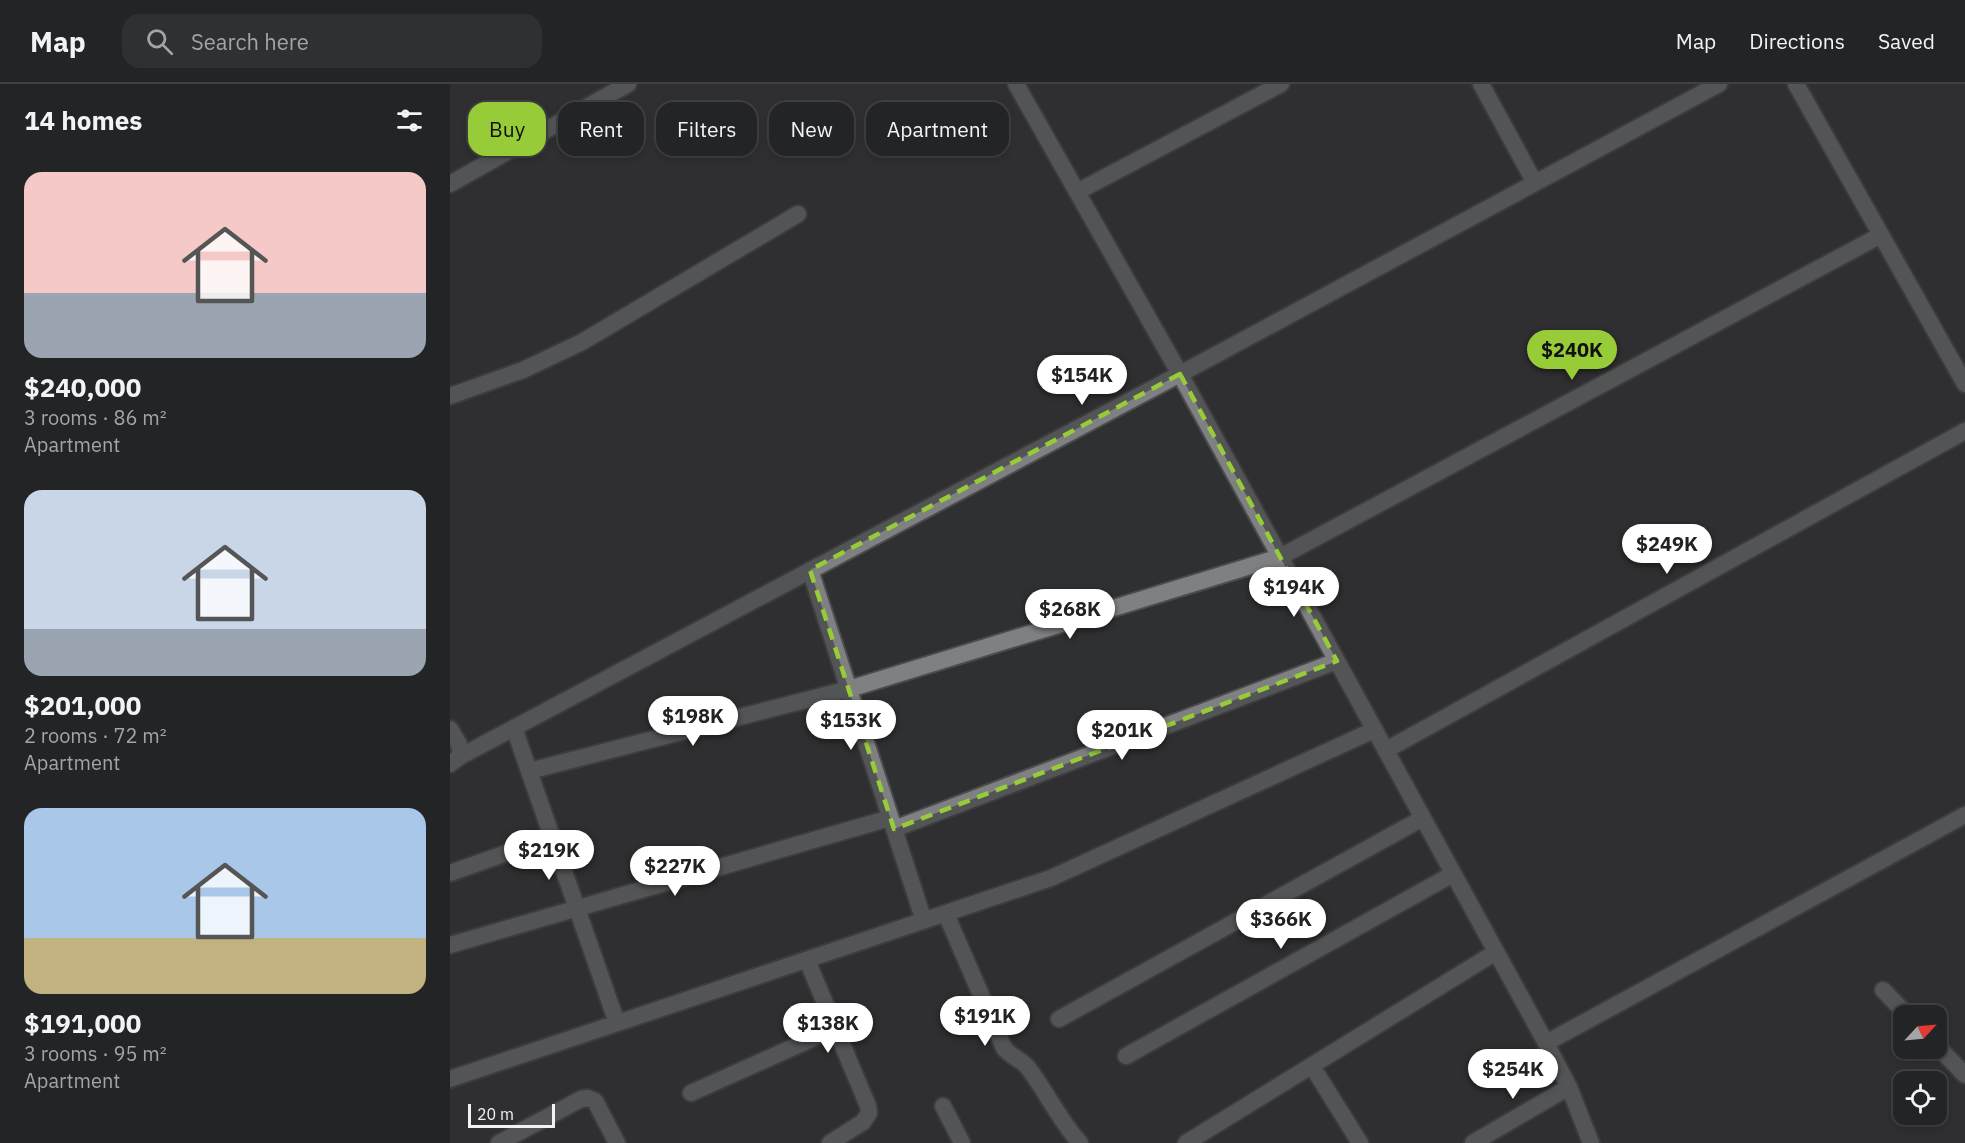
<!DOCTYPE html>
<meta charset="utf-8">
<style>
body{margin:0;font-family:"IBM Plex Sans",sans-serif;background:#2f3032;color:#f1f3f6;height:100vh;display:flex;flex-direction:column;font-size:22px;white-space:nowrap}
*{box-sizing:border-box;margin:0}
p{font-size:20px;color:#a3a4a7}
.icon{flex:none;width:33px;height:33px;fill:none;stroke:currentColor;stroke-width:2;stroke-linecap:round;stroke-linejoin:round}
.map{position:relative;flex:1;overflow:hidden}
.sheet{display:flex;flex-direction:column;background:#232426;width:450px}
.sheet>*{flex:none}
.guide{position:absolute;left:18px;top:18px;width:570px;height:54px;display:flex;gap:12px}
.needle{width:39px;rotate:64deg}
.buttons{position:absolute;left:1443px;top:921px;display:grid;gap:12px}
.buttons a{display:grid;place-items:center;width:54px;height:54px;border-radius:12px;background:#232426;box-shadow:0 3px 9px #0003,0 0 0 2px #404143;font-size:30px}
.scale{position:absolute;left:18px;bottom:15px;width:87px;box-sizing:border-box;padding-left:6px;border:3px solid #f2f2f4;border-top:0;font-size:16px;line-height:21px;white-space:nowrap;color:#f2f2f4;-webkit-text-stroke:4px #2f3032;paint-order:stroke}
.price{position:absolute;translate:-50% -51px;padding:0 14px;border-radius:21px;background:#fff;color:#222;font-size:20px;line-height:39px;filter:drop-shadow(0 2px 3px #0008)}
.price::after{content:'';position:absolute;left:50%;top:36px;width:18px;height:14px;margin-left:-9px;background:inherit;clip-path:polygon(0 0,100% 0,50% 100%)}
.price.active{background:#97cc38;color:#111}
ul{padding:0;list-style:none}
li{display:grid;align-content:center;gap:12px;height:318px;padding:0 24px}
li span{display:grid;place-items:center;height:186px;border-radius:18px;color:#555}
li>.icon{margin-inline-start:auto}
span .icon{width:108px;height:108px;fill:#fffc;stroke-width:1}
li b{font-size:26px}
h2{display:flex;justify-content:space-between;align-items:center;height:72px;padding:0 24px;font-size:26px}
.tag{padding:0 21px;border-radius:18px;background:#232426;box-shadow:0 3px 9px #0003,0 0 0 2px #404143;font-size:21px;line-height:54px}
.tag.active{background:#97cc38;color:#111}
header{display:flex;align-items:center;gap:36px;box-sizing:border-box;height:84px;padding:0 30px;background:#232426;border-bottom:2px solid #404143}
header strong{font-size:28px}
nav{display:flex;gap:33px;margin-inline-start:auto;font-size:21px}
.search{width:420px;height:54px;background:#2f3032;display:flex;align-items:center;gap:15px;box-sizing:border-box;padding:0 21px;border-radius:18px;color:#a3a4a7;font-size:22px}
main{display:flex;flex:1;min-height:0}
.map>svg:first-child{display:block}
</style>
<header>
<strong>Map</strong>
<div class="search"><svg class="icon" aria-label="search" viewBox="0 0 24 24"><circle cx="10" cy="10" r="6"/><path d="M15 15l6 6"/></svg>Search here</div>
<nav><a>Map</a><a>Directions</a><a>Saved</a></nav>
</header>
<main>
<section class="sheet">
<h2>14 homes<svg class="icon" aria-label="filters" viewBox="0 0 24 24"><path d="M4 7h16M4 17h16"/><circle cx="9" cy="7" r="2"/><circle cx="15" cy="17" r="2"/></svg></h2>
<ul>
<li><span style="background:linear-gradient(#f6c9c9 65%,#9aa5b1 0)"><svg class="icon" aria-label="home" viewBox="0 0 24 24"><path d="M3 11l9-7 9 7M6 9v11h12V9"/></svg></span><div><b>$240,000</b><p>3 rooms · 86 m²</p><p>Apartment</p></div></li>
<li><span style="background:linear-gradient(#c9d6e8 75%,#9aa5b1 0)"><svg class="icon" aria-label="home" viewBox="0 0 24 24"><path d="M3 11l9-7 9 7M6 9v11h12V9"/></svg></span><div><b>$201,000</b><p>2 rooms · 72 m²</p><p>Apartment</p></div></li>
<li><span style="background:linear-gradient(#a9c7e8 70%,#c2b280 0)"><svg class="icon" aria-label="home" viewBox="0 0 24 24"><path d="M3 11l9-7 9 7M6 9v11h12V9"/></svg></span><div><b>$191,000</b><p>3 rooms · 95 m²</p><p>Apartment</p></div></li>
</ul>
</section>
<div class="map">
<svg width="1515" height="1059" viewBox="0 0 1515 1059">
<rect width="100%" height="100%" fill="#2f3032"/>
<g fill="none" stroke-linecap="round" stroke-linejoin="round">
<defs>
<path id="service" d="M0,312L73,286L132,258L348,130"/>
<path id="minor" d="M566,0L730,290L1096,959L1119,1003L1141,1059
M1031,0L1085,99
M1346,0L1515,300
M0,100L178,0
M627,108L831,0
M360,486L474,837
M64,644L167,939
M936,666L1515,347
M11,672L730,290L1269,0
M79,687L399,605L830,473L1431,151
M444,745L887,577
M0,789L102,753
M496,830L554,964C561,973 573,976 579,985C597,1009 610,1037 630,1059
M0,861L440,734
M357,876L418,1022L419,1029L413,1038L380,1059
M1433,906L1458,932
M609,935L973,734
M1096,959L1515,731
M1486,961L1515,991
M676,972L1003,790
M862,982L910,1059
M0,995L601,794L924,646
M241,1009L386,944
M493,1022L512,1059
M49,1059L131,1015L138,1014L145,1017L167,1059
M736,1059L1046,868
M1023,1059L1119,1003"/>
<path id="tertiary" d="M0,645L9,660L11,672L0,680"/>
</defs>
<!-- service casing -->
<use href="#service" stroke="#4c4c4e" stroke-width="20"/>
<!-- minor casing -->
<use href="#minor" stroke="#4c4c4e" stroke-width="20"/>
<!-- tertiary casing -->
<use href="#tertiary" stroke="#4c4c4e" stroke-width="20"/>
<!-- service -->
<use href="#service" stroke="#7e8082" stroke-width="16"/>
<!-- minor -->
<use href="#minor" stroke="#7e8082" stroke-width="16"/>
<!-- tertiary -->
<use href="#tertiary" stroke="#7e8082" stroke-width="16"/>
</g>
<!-- marked area -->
<path d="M0 0H1515V1059H0ZM730,290L887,577L444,745L360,486Z" fill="#2f3032" fill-opacity=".55" fill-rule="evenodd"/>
<path fill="none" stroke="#97cc38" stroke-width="4.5" stroke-dasharray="12 8" stroke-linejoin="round" d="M730,290L887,577L444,745L360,486Z"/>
</svg>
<div class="buttons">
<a><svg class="needle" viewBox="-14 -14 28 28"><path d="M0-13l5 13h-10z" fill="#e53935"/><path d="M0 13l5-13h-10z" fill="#a3a4a7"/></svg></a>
<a><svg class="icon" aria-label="locate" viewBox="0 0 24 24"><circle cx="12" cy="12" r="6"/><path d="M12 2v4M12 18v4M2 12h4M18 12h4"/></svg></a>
</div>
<div class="scale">20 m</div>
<b class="price active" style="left:1122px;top:297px">$240K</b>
<b class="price" style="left:632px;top:322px">$154K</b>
<b class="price" style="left:1217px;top:491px">$249K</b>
<b class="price" style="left:844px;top:534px">$194K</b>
<b class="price" style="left:620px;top:556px">$268K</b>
<b class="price" style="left:243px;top:663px">$198K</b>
<b class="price" style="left:401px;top:667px">$153K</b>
<b class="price" style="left:672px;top:677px">$201K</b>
<b class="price" style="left:99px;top:797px">$219K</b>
<b class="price" style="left:225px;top:813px">$227K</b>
<b class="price" style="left:831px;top:866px">$366K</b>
<b class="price" style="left:535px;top:963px">$191K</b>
<b class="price" style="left:378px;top:970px">$138K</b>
<b class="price" style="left:1063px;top:1016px">$254K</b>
<div class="guide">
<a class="tag active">Buy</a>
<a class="tag">Rent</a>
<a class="tag">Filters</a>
<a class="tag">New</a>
<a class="tag">Apartment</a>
</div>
</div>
</main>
